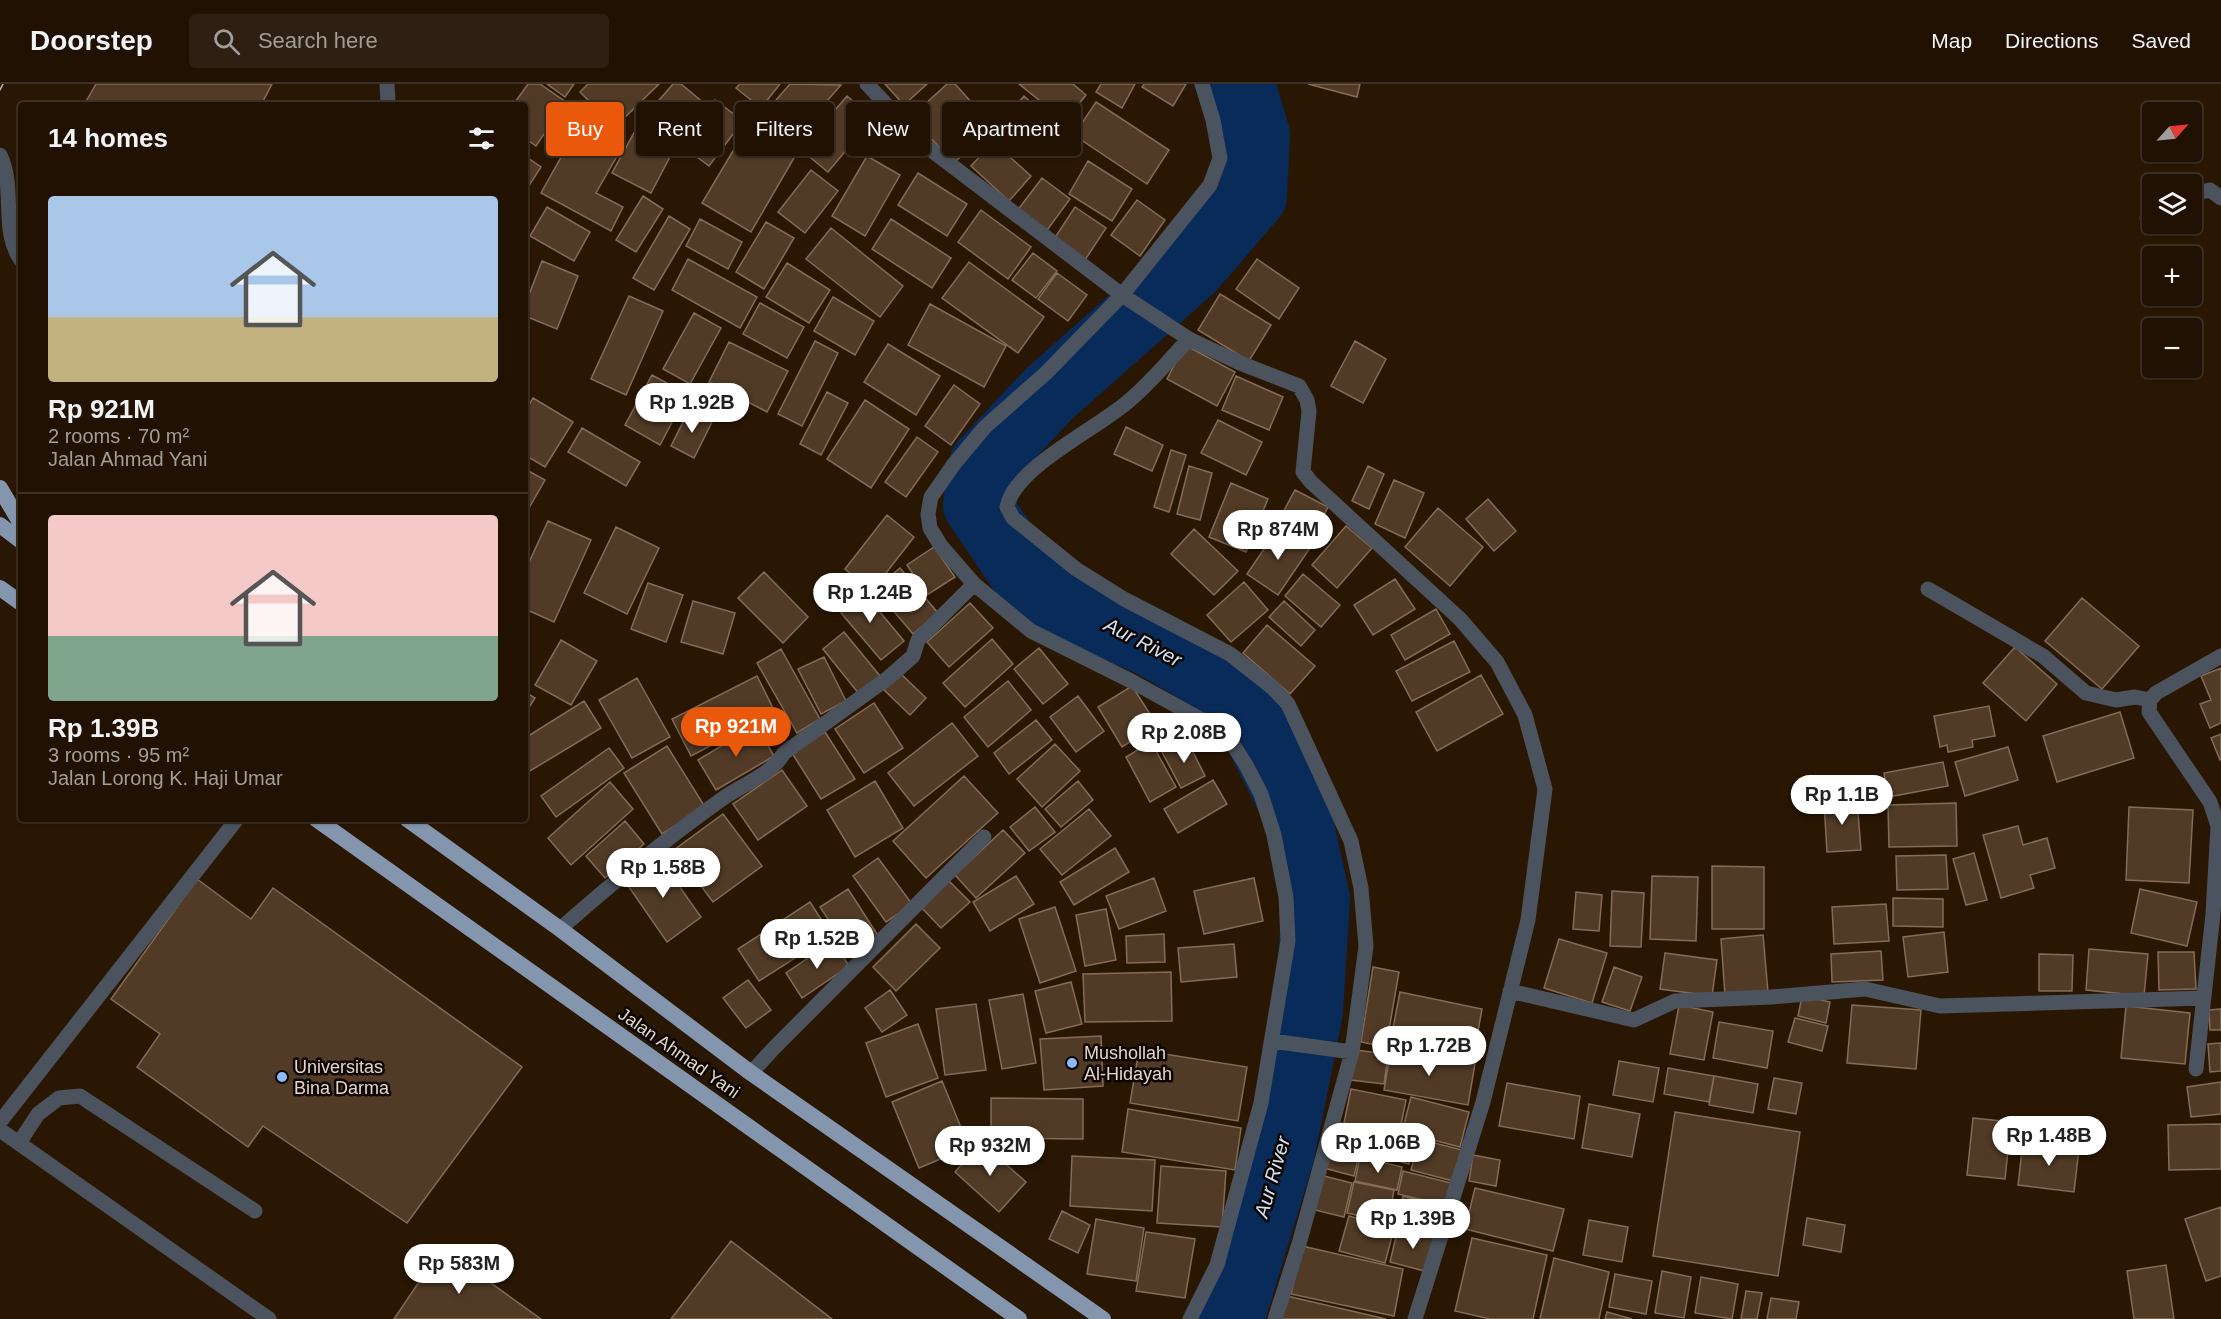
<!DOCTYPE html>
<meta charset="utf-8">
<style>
body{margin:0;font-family:Helvetica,sans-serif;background:#2d1f11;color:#f1f3f6;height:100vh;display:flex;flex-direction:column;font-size:22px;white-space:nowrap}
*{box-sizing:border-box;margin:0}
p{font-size:20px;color:#a29d99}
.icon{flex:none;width:33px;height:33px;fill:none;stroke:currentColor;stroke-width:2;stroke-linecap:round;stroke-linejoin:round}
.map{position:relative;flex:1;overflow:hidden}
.sheet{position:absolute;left:18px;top:18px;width:510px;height:720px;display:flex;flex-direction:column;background:#201102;border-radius:6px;box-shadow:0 2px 4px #0004,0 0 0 2px #3d3124}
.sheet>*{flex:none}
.guide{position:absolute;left:546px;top:18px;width:570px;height:54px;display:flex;gap:12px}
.needle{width:39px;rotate:63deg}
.tools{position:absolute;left:2142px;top:18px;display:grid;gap:12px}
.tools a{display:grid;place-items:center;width:60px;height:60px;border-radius:6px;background:#201102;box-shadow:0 2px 4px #0004,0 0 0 2px #3d3124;font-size:30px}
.price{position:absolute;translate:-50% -51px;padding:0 14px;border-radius:21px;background:#fff;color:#222;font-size:20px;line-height:39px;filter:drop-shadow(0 2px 3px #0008)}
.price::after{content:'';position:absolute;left:50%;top:36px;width:18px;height:14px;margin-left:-9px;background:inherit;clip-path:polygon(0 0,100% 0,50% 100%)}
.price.active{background:#ea580c;color:#fff}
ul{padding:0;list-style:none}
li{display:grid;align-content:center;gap:12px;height:318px;padding:0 30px}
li+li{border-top:2px solid #3d3124}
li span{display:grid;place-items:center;height:186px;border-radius:6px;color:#555}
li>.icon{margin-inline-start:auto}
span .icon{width:108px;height:108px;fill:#fffc;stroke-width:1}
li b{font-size:26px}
h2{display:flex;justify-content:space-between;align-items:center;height:72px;padding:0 30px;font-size:26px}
.tag{padding:0 21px;border-radius:6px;background:#201102;box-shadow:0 2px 4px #0004,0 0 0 2px #3d3124;font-size:21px;line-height:54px}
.tag.active{background:#ea580c;color:#fff}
header{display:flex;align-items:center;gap:36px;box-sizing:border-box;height:84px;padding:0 30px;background:#201102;border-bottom:2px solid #3d3124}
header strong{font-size:28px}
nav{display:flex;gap:33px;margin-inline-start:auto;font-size:21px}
.search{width:420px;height:54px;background:#2d1f11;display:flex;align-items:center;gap:15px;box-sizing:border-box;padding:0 21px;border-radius:6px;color:#a29d99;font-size:22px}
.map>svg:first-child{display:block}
</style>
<header>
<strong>Doorstep</strong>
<div class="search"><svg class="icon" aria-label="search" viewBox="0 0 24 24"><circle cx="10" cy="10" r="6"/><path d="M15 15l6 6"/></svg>Search here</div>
<nav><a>Map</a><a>Directions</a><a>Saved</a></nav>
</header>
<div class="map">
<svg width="2221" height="1235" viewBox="0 0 2221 1235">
<rect width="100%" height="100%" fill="#2a1703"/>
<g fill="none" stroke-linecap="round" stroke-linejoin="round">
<!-- river -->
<path stroke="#082b5a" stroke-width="68" d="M1230,1235L1281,1068L1309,927L1316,815L1297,728L1237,609L1152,559L1037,509L977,421L983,380L1050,309L1191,184L1253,112L1256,51L1241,0"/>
</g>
<!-- building -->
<path fill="#513b26" stroke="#846c56" stroke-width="1.5" d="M96,0H272L261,21H84Z
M528,0H540L566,18L536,62L525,54V21H513Z
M547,0H574L565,13Z
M588,0H659L615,43L580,8Z
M673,0H681L704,19L676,54L647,30Z
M740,0H780L761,24L736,4Z
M790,0L841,1L793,56L763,31Z
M885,0H927L904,21Z
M947,0H955L993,42L954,79L911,33Z
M1019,0H1073L1086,11L1065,37Z
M1101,0H1135L1122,24L1096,8Z
M1144,0H1186L1173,22L1142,3Z
M1308,0H1360L1357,13Z
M847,12L873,34L828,88L801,66Z
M1024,12L1060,45L1039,67L1004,34Z
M715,16L743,37L709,82L681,61Z
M1096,18L1169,66L1147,100L1074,51Z
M578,43L620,67L596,109L623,123L611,147L541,109Z
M746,45L794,74L751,148L702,119Z
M635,47L673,67L651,109L612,89Z
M993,58L1031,92L1009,117L971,82Z
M525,72L541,83L525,108Z
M867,72L900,91L865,152L832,132Z
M1088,77L1132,105L1112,137L1069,110Z
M811,86L838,107L805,149L778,128Z
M918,89L967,120L947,152L898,121Z
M1042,94L1070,115L1045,149L1017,127Z
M643,112L663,125L636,168L616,156Z
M1137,116L1165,136L1140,172L1111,151Z
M547,123L590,148L574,177L530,152Z
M1075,123L1106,144L1085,176L1054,155Z
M981,126L1031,163L1008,195L958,158Z
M669,132L690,145L654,206L633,194Z
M700,135L742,158L728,185L686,162Z
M891,135L951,174L932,204L872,165Z
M766,138L794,154L764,205L736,188Z
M831,144L903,202L880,233L806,175Z
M1033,169L1057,187L1036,214L1012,196Z
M688,175L757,213L740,244L672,206Z
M1257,175L1299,204L1279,235L1236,205Z
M542,177L578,192L557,245L525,232V221Z
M969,178L1044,233L1018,269L942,214Z
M787,179L830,206L809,239L766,213Z
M1057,189L1087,211L1068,237L1038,215Z
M1220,210L1271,241L1249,277L1198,246Z
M629,212L663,227L626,311L591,295Z
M833,213L874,237L855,271L814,247Z
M760,219L804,243L787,274L743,250Z
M930,220L1006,262L984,303L908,261Z
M694,229L721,244L690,300L663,285Z
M815,257L838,269L802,342L778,330Z
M1355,257L1386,275L1363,319L1331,302Z
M729,258L788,287L767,328L709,298Z
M888,260L940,292L916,331L864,298Z
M1185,261L1235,288L1217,322L1167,295Z
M652,291L687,310L660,361L625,341Z
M1236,292L1283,313L1269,346L1222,326Z
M954,301L980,320L951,361L925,342Z
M827,308L848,319L821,371L800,360Z
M533,314L573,338L545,383L525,371V328Z
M865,316L909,345L871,404L827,375Z
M689,326L712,338L694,374L671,362Z
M1218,336L1262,358L1246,391L1201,369Z
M1126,343L1163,361L1152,387L1114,370Z
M582,344L640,378L626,402L568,368Z
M917,353L938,368L906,413L885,398Z
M1171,366L1186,371L1169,428L1154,423Z
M1189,382L1212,389L1200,436L1177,430Z
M1368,382L1384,390L1369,425L1352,417Z
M525,385L545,396L529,424L525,421Z
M1394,396L1424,409L1405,454L1375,440Z
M1231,399L1268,415L1246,468L1209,453Z
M1295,406L1328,423L1314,450L1281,432Z
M1488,415L1516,447L1494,467L1466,435Z
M1438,424L1483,463L1450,502L1405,463Z
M887,431L914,453L872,507L845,485Z
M548,437L591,456L554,538L525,525V487Z
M1346,442L1372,464L1337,504L1312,481Z
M616,443L659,464L627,530L584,509Z
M1279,443L1310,464L1278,511L1247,490Z
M1194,445L1238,487L1214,511L1171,470Z
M934,463L955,493L927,511L907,481Z
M900,484L938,529L913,550L875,505Z
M764,488L808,533L783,559L738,514Z
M1303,490L1340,521L1321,543L1285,512Z
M1395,495L1415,525L1373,551L1354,521Z
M1244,498L1268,526L1231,558L1207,531Z
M648,499L683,511L666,558L631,545Z
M859,503L904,557L881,576L836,523Z
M2082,514L2139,562L2102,605L2045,557Z
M693,517L735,529L723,570L681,558Z
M1284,517L1315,546L1301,562L1269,533Z
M970,519L993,544L949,583L927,558Z
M1436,525L1450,550L1405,576L1391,551Z
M1267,541L1315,582L1290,610L1243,569Z
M844,548L880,592L859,610L823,565Z
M992,555L1013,580L965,623L943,599Z
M561,556L597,577L571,621L535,601Z
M1454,557L1470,588L1412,617L1396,587Z
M2015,563L2057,600L2026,637L1983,599Z
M1039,564L1068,600L1043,620L1014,585Z
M781,565L820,635L797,649L757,579Z
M824,573L846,617L821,630L798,585Z
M2221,584V639L2210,644L2200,620L2211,616L2201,592Z
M900,589L926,614L910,631L884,606Z
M1481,591L1503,630L1437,667L1416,628Z
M757,592L775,628L691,672L672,635Z
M637,594L670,653L632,674L599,616Z
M1008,597L1031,626L988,663L964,633Z
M1132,602L1157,641L1122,663L1098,623Z
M525,608L535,614L525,630Z
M1078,612L1104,647L1076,668L1050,633Z
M584,617L601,644L525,690V654Z
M874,619L903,664L864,689L835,645Z
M1989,622L1995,652L1972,656L1973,663L1948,668L1947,661L1940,663L1934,632Z
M2120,628L2134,674L2057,698L2043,652Z
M1036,636L1052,656L1009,690L994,669Z
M952,639L978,672L914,722L888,689Z
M756,641L774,672L716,706L698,676Z
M825,648L855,695L821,715L792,669Z
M2221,650V676H2220L2211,654Z
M1187,656L1205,692L1181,704L1162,668Z
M1151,658L1176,703L1150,718L1126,673Z
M1055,660L1080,687L1042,723L1017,695Z
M667,662L705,723L662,750L624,689Z
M2008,663L2018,696L1965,712L1955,678Z
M609,664L624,684L556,733L541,712Z
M1943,678L1948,702L1888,713L1884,689Z
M782,686L807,722L758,756L733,720Z
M964,692L998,729L926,794L893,757Z
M1213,696L1227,720L1178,749L1164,725Z
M875,697L903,744L855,773L827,726Z
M1078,697L1093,716L1061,743L1045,725Z
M610,698L633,725L571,781L548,754Z
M1857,716L1861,766L1827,768L1824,718Z
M1956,719L1957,762L1889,763L1888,721Z
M1035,723L1055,748L1029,767L1010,743Z
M2129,723L2193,726L2189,799L2126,796Z
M1089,725L1111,752L1062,791L1040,765Z
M723,730L762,782L713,818L674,766Z
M625,737L644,760L605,794L586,772Z
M2018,742L2023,761L2047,754L2055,784L2030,791L2034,804L2001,814L1983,751Z
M1003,746L1025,769L976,814L955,791Z
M1115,764L1129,788L1074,821L1060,798Z
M1974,769L1987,816L1966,821L1953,775Z
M1946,771L1948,805L1897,806L1896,772Z
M658,772L701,833L667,858L624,796Z
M878,774L912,820L886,838L853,792Z
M1712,782L1764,783V845H1712Z
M1016,792L1034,820L990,847L973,818Z
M1652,792L1698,793L1696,857L1650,855Z
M1154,794L1166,827L1119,845L1106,812Z
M1254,794L1263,837L1204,850L1194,807Z
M197,795L251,835L273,804L522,983L407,1139L263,1042L248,1063L137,983L160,950L111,915Z
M948,796L970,818L941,844L920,822Z
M848,805L879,853L851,870L820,823Z
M2140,805L2197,818L2187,862L2131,849Z
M1612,807L1644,809L1641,863L1610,862Z
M1576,808L1602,811L1599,847L1573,845Z
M1893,814L1943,815V843L1893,842Z
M810,818L831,851L759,897L738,865Z
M1886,820L1889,857L1834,860L1832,823Z
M1055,823L1076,887L1040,899L1019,835Z
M1106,825L1116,876L1085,882L1076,831Z
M916,840L940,864L896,907L873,883Z
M1944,848L1948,888L1908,893L1903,853Z
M1164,850L1165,878L1127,879L1126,852Z
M1763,851L1768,908L1725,911L1721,855Z
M1559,855L1607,869L1592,919L1544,904Z
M833,857L849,882L802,914L786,889Z
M1234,860L1237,893L1181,898L1178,864Z
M2089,865L2148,870L2144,912L2086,906Z
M1881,867L1883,896L1832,898L1831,870Z
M2158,868H2194L2196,905L2159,906Z
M1665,869L1717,876L1712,912L1660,905Z
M2039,870L2073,871L2072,907H2039Z
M1373,883L1399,888L1386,963L1361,958Z
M1614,883L1642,893L1630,927L1602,918Z
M1171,888L1172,937L1085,938L1083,890Z
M748,896L771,926L746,944L723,914Z
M1071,898L1082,940L1046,949L1035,907Z
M890,906L907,931L882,948L865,924Z
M1400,908L1482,925L1473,975L1390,959Z
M1023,910L1036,979L1002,985L989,916Z
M1802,912L1830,918L1826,939L1798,932Z
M976,920L986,986L945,991L936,925Z
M1679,921L1713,928L1704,976L1670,970Z
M1852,921L1921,926L1916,985L1847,979Z
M2126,922L2190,929L2185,980L2121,974Z
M2221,925V946H2210L2209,926Z
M1795,934L1828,942L1822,967L1788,958Z
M1719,938L1773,947L1767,984L1713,974Z
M918,940L938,994L886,1013L866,959Z
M1101,952L1103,1002L1044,1006L1040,955Z
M2221,959V987L2210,988L2208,960Z
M1391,965L1475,980L1468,1021L1384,1006Z
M1139,966L1247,983L1238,1037L1130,1019Z
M1355,966L1388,970L1384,1000L1351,996Z
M1619,977L1659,984L1653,1018L1613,1011Z
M1668,984L1714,992L1709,1018L1664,1010Z
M1714,992L1758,1000L1753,1029L1709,1021Z
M1774,994L1802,999L1796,1030L1768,1025Z
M942,997L969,1063L919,1084L892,1018Z
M2221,998V1030L2191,1033L2187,1003Z
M1507,999L1580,1012L1574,1055L1499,1042Z
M1351,1005L1406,1016L1399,1051L1344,1039Z
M1411,1013L1469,1028L1460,1063L1402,1048Z
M991,1014L1083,1015V1055L991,1054Z
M1589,1020L1640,1030L1632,1073L1582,1064Z
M1128,1025L1241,1044L1235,1086L1122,1068Z
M1675,1028L1800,1048L1778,1192L1653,1172Z
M1973,1034L2011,1038L2005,1095L1967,1091Z
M1337,1038L1374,1048L1367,1072L1331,1063Z
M2221,1040V1085L2169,1086L2168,1041Z
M1377,1048L1414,1057L1409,1080L1371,1070Z
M1419,1055L1462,1066L1453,1097L1411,1086Z
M981,1058L1026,1098L999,1128L955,1088Z
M2023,1058L2079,1065L2074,1108L2018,1101Z
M1325,1066L1358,1075L1354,1092L1320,1083Z
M1473,1071L1500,1076L1496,1102L1469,1097Z
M1072,1072L1155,1076L1152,1127L1070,1122Z
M1360,1073L1402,1083L1397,1106L1355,1097Z
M1161,1082L1226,1087L1222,1143L1157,1139Z
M1403,1087L1455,1100L1450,1122L1398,1110Z
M1320,1091L1352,1099L1344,1133L1311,1125Z
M1354,1098L1394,1106L1388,1138L1347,1129Z
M1475,1104L1564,1125L1553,1167L1465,1145Z
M1403,1112L1447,1125L1440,1152L1395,1139Z
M2221,1123V1192L2206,1197L2185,1135Z
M1062,1127L1090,1141L1078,1169L1049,1155Z
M1349,1132L1394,1145L1385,1179L1339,1167Z
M1807,1134L1845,1141L1841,1168L1803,1161Z
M1096,1135L1144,1144L1136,1197L1087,1190Z
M1589,1136L1628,1143L1622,1178L1583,1171Z
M1398,1144L1437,1154L1428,1188L1390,1178Z
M1146,1148L1195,1155L1185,1214L1136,1207Z
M1472,1154L1547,1171L1533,1235H1490L1455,1227Z
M731,1157L832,1235H671Z
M1302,1162L1403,1185L1394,1232L1291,1210Z
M442,1164L541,1235H394Z
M1554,1174L1609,1188L1599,1235H1540Z
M2166,1181L2174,1235H2134L2127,1187Z
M1662,1187L1691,1193L1684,1234L1655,1229Z
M1615,1190L1652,1197L1646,1230L1609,1223Z
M1701,1193L1738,1200L1732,1235L1695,1229Z
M1746,1207L1762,1209L1757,1235H1741Z
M1287,1212L1386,1235H1281Z
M1771,1214L1799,1218L1796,1235H1767Z
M1607,1228L1632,1235H1605Z"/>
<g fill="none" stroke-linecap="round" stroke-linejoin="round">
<!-- service -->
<path stroke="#4b535e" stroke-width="15" d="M0,71C16,104 0,147 21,176
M19,1059L38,1030L59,1014L80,1012L255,1127"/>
<!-- minor -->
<path stroke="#4b535e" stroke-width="15" d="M387,0L388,19
M867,0L922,59L1122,211L1189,255L1240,279L1299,302L1307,316L1309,327L1303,388L1311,398L1460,535L1497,578L1525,631L1545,705L1528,836L1483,1018L1415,1235
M2192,110L2210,106L2221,114
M2147,134L2152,131
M1189,255C1170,275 1152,297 1131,315C1101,343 1014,383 1007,423L1013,434L1076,485L1124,515L1230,570L1273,604L1288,620L1351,757L1361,804L1366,862L1352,968L1299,1160L1275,1235
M1928,505L2043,572L2086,609L2116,616L2135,613L2150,616
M560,845C612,799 666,755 722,715C742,701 772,690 784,669L888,594L913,572L918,556L974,500
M1510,907L1634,936L1675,917L1771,913L1865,905L1940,922L2204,914
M1272,957L1352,968
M2196,985L2213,830L2218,742L2210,718L2149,628L2150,616L2156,609L2221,572
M751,989L774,964L984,753
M0,1038L237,735
M0,1046L269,1235
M1190,1235L1217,1181L1261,1019L1288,857L1286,813L1274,751L1261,710L1246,681L1230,656L1206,638L1133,598L1031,547L974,500L941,462L930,444L928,430L931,413L954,380L985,343L1046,289L1122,211L1210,101L1220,74L1213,36L1202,0"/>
<!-- trunk -->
<path stroke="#8495ae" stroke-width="16" d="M0,404L21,440
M0,441L21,457
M0,504L21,519
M316,735L1019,1235
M407,735L560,845L751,989L1103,1235"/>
<!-- tram -->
<path stroke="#c3b4a6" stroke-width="1.5" d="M0,6L3,0"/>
</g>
<!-- markers -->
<g fill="#8bbafc" stroke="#0c0501" stroke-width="2">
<circle cx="1072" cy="979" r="6"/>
<circle cx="282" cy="993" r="6"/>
</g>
<g text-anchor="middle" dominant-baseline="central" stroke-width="5" stroke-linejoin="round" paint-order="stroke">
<!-- street labels -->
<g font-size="18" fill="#e3d5c9" stroke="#0c0501">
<text transform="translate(679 969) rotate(35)">Jalan Ahmad Yani</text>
</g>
<!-- poi labels -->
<g font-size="18" fill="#e3d5c9" stroke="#0c0501" text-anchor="start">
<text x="1084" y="969">Mushollah<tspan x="1084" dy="21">Al-Hidayah</tspan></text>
<text x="294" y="983">Universitas<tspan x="294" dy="21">Bina Darma</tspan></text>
</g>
<!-- water labels -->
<g font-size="20" font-style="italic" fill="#d4e1f4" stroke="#0c0501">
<text transform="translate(1143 558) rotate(27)">Aur River</text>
<text transform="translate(1272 1093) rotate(-74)">Aur River</text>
</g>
</g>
</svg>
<div class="tools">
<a><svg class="needle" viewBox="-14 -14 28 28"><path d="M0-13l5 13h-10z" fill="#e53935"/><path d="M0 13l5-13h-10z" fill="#a29d99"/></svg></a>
<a><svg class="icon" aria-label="layers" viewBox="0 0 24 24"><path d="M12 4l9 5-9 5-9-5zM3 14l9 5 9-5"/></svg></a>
<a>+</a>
<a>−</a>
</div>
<b class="price" style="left:692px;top:350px">Rp 1.92B</b>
<b class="price" style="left:1278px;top:477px">Rp 874M</b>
<b class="price" style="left:870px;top:540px">Rp 1.24B</b>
<b class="price active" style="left:736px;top:674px">Rp 921M</b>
<b class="price" style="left:1184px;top:680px">Rp 2.08B</b>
<b class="price" style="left:1842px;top:742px">Rp 1.1B</b>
<b class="price" style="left:663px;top:815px">Rp 1.58B</b>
<b class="price" style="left:817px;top:886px">Rp 1.52B</b>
<b class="price" style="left:1429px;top:993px">Rp 1.72B</b>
<b class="price" style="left:2049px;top:1083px">Rp 1.48B</b>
<b class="price" style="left:1378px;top:1090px">Rp 1.06B</b>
<b class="price" style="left:990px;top:1093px">Rp 932M</b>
<b class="price" style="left:1413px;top:1166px">Rp 1.39B</b>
<b class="price" style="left:459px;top:1211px">Rp 583M</b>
<div class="guide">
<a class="tag active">Buy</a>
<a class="tag">Rent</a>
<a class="tag">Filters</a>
<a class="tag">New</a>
<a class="tag">Apartment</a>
</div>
<section class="sheet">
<h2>14 homes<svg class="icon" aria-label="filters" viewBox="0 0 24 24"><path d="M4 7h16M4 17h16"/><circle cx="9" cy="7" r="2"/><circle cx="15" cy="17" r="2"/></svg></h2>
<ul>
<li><span style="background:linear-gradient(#a9c7e8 65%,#c2b280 0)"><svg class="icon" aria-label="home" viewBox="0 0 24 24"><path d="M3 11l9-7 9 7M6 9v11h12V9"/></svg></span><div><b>Rp 921M</b><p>2 rooms · 70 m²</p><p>Jalan Ahmad Yani</p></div></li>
<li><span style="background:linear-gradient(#f6c9c9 65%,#7fa58c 0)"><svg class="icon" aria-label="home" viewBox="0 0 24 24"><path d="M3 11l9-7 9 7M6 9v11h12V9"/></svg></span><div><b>Rp 1.39B</b><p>3 rooms · 95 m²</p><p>Jalan Lorong K. Haji Umar</p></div></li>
</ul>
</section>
</div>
